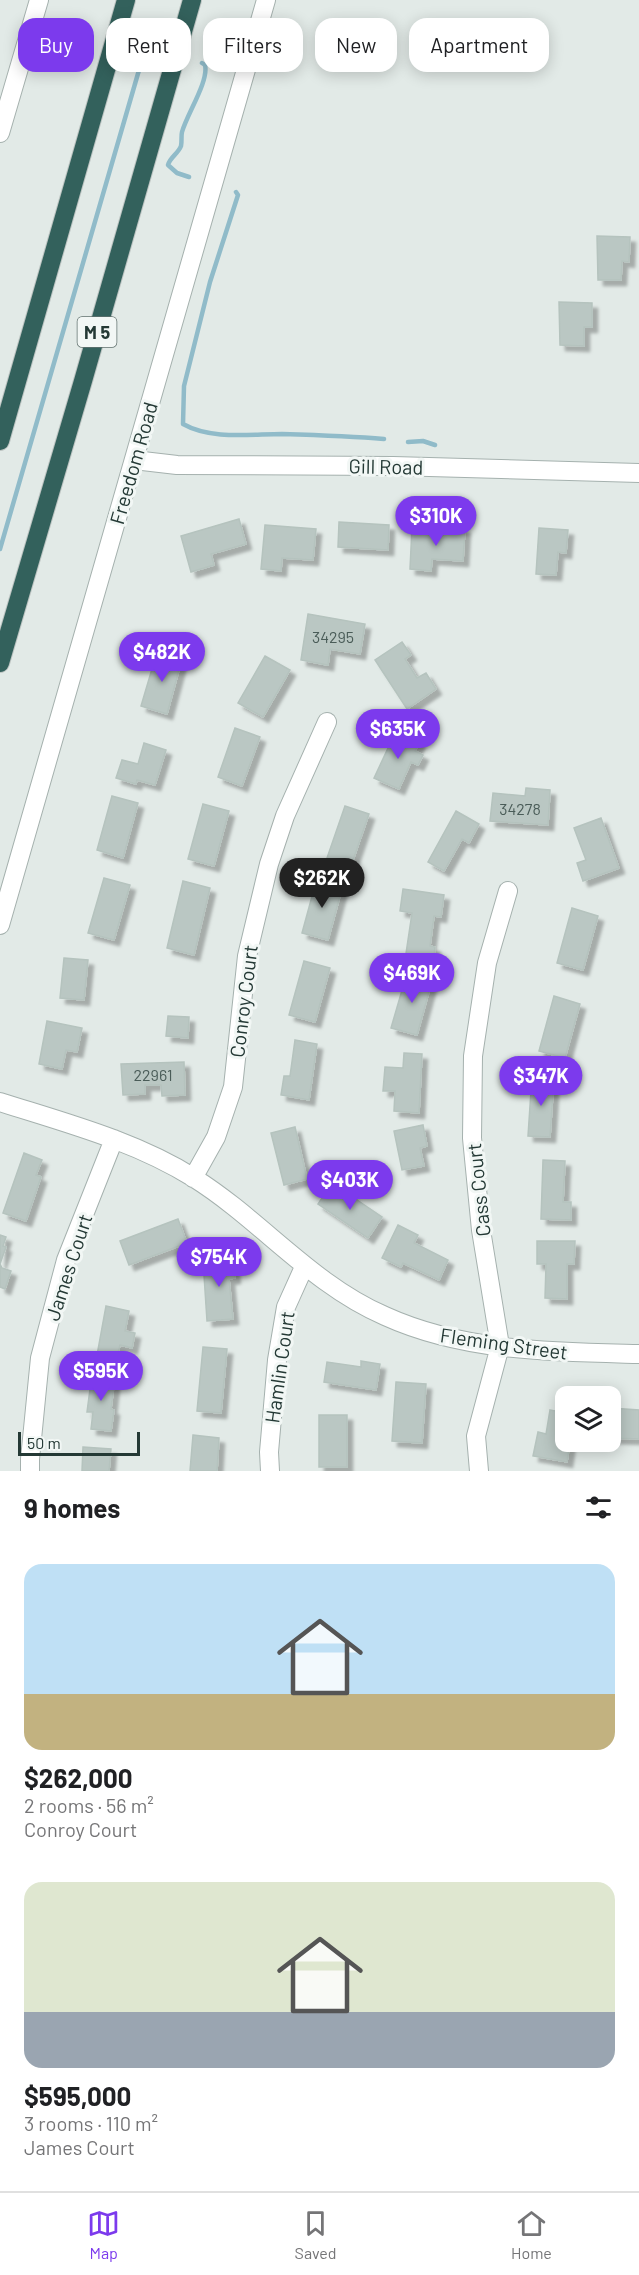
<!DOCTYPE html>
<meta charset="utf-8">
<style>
body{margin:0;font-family:Barlow,sans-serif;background:#f6f6f6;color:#202124;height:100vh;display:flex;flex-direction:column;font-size:22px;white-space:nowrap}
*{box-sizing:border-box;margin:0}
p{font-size:20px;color:#757577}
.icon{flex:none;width:33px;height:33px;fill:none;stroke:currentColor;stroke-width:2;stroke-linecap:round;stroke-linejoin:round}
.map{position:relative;height:1471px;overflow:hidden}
.sheet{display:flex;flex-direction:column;background:#fff;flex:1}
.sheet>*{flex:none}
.hud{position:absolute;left:18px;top:18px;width:603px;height:54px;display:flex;gap:12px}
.fabs{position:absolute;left:555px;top:1386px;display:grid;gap:12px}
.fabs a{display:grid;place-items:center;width:66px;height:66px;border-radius:12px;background:#fff;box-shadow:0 3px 15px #0003;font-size:30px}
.scale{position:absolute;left:18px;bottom:15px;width:122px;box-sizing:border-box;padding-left:6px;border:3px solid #243935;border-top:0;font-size:16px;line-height:21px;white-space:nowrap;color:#243935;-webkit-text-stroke:4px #f2f7f5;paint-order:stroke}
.price{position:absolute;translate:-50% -51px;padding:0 14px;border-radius:21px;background:#7c3aed;color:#fff;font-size:20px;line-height:39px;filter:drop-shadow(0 2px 3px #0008)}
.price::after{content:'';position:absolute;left:50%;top:36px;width:18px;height:14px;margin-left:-9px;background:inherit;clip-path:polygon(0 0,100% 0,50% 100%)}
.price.current{background:#222;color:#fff}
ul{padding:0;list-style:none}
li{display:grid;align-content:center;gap:12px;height:318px;padding:0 24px}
li span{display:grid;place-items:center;height:186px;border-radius:18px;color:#555}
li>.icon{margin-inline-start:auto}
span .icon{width:108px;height:108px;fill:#fffc;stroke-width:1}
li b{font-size:26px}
h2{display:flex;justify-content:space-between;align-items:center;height:72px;padding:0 24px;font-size:26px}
.pill{padding:0 21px;border-radius:18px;background:#fff;box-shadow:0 3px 15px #0003;font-size:21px;line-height:54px}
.pill.current{background:#7c3aed;color:#fff}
.dock{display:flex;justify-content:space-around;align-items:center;height:84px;border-top:2px solid #e0e0e0;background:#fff;font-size:16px;color:#757577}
.dock a{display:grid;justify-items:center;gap:3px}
.dock .current{color:#7c3aed}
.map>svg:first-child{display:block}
</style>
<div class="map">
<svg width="639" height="1471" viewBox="0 0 639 1471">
<defs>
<filter id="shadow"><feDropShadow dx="5.5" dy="5.5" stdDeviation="1.5" flood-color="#0004"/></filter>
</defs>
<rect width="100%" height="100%" fill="#e2eae7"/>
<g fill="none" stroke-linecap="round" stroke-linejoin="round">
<!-- stream -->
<path stroke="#90bbc9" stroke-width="4.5" d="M189,177L177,173L168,165C170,157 178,154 181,146C182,141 181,136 182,132C187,114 209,81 205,65L202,63
M236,192L238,195L210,282L184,386L183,424C211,440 251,434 282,434C316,435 350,436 384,439
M408,442L423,441L435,445
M0,549L146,46"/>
</g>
<!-- building -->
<path fill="#bac7c3" stroke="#b5c3be" stroke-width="1.5" filter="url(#shadow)" d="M597,236L630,237L629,262L622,261L621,280H598Z
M559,302L592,303V327H584V346L560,345Z
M239,519L246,544L211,554L214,565L191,572L181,536Z
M339,522L389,525L388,550L338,547Z
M265,525L316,529L313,560L282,558L281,571L261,569Z
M443,526L465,528L463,561L432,559L431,571L410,569L412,527L432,529V535L442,536Z
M539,528L568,530L566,553L558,552L556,575L536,574Z
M308,614L365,624L360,654L330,649L328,665L301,660Z
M402,642L411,655L405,659L417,678L426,673L436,689L407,709L375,660Z
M157,652L182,659L167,714L141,706Z
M265,656L290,670L263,717L238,703Z
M235,728L260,737L242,786L218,777Z
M396,731L420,742L415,751L423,755L418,765L411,762L399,789L374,778Z
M144,743L166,750L155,785L137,780L136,784L116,778L122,760L138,764Z
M526,788L550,790L548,825L490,821L493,793L525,796Z
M112,796L138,803L123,858L97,850Z
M203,804L229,811L214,866L188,859Z
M345,806L369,814L351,866L327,858Z
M456,811L479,824L469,843L462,839L444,871L428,862Z
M601,818L619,868L583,881L577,863L586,860L574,828Z
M104,878L130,885L114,940L88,933Z
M317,878L343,885L328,940L302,933Z
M183,881L210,888L194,955L167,948Z
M403,889L444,895L441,917L434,916L430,946L435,947L433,964L405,960L412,913L400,911Z
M572,908L598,916L583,970L557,963Z
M64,958L88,960L84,1000L60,998Z
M304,961L330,968L315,1022L289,1015Z
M407,973L432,981L417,1035L391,1028Z
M554,996L580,1004L565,1058L539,1051Z
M168,1016L189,1017L188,1038L166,1036Z
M47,1021L82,1028L77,1052L66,1050L62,1069L39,1064Z
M295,1040L317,1044L309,1100L281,1095L284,1076H290Z
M404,1053L422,1054L419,1113L394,1111L395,1091H383L385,1067L403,1068Z
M184,1062L185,1095L162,1096L161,1085H145V1094L123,1095L121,1064Z
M532,1076L554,1078L550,1137L528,1136Z
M423,1125L427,1146L420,1148L424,1166L402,1170L394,1131Z
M295,1127L307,1179L284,1185L271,1133Z
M24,1153L42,1160L36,1175L41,1177L26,1221L3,1213Z
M543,1160L565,1161L563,1202H571V1220L541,1219Z
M332,1183L382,1217L368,1238L318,1204Z
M178,1219L187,1243L129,1265L120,1241Z
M398,1225L418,1235L414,1243L448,1260L439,1280L403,1263L401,1267L382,1258Z
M0,1235L6,1237L3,1246L6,1247L0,1264L2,1268L11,1271L5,1289L0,1287Z
M537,1241H575L574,1264H567V1299L545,1298L546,1264H537Z
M233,1257L235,1278L229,1279L233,1319L207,1321L203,1260Z
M106,1306L129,1311L125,1331L135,1333L132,1348L120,1345L117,1358L97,1355Z
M203,1347L227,1349L221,1413L197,1411Z
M361,1361L380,1364L376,1390L324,1382L327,1362L361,1367Z
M92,1374L115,1377L111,1409L114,1410L111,1431L91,1429L93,1412H87Z
M396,1382L426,1384L422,1443L392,1441Z
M611,1408L639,1410V1439L610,1438Z
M550,1410L566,1413V1442H570L567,1462L533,1456L538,1432L546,1434Z
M319,1415H347V1467H319Z
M193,1435L219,1438L217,1471H190Z
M83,1447L111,1449L109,1471H82Z"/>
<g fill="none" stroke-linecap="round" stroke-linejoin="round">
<defs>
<path id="minor" d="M0,133L39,0
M134,460L177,465L393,466L639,473
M0,925L266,0
M0,1102C66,1123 135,1141 194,1178C261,1220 311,1284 385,1316C464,1352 554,1352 639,1354
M193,1178L216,1137L233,1087L247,956L269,864L285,816L327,722
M30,1471V1459L40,1358L66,1260L114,1139
M270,1471L269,1452L277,1360L286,1307L304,1267
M479,1471L476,1436L500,1346L481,1230L472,1138L473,1056L487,963L508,891"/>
<path id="highway" d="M0,441L126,0
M0,663L83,381L192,0"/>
</defs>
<!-- minor casing -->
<use href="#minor" stroke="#a5b1ae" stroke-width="20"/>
<!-- highway casing -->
<use href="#highway" stroke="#bdc4c2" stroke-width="20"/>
<!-- minor -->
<use href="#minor" stroke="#fff" stroke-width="18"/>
<!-- highway -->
<use href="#highway" stroke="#33615c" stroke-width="18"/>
</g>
<g text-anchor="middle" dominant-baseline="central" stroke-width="6" stroke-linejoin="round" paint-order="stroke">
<!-- number labels -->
<g font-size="16" fill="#4a5c58">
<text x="333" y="636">34295</text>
<text x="520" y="808">34278</text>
<text x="153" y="1074">22961</text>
</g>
<!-- shield labels -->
<rect fill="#f2f7f5" stroke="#62726f" stroke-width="1.5" x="77.5" y="317" width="39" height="30" rx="4.5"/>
<g font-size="18" font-weight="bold" fill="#243935">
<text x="97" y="332">M 5</text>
</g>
<!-- street labels -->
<g font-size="20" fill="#243935" stroke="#f2f7f5">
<text transform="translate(133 463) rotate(-74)">Freedom Road</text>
<text transform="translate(386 466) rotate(1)">Gill Road</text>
<text transform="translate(243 1001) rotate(-83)">Conroy Court</text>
<text transform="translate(478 1190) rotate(-96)">Cass Court</text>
<text transform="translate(68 1267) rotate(-72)">James Court</text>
<text transform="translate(504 1343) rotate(8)">Fleming Street</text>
<text transform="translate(279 1367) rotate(-82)">Hamlin Court</text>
</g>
</g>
</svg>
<div class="fabs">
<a><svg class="icon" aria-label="layers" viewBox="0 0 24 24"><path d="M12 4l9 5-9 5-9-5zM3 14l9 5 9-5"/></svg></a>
</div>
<div class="scale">50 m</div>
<b class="price" style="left:436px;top:547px">$310K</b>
<b class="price" style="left:162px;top:683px">$482K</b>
<b class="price" style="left:398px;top:760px">$635K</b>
<b class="price current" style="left:322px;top:909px">$262K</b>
<b class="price" style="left:412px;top:1004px">$469K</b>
<b class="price" style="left:541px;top:1107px">$347K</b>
<b class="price" style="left:350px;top:1211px">$403K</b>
<b class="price" style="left:219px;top:1288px">$754K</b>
<b class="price" style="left:101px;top:1402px">$595K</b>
<div class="hud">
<a class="pill current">Buy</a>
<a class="pill">Rent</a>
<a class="pill">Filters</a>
<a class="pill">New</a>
<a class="pill">Apartment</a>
</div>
</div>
<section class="sheet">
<h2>9 homes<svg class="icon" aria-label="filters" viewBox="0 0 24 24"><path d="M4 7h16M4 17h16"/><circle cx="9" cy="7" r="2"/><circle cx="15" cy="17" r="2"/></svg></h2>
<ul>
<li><span style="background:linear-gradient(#bfe0f5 70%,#c2b280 0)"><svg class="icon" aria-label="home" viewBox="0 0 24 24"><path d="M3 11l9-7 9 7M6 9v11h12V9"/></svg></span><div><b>$262,000</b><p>2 rooms · 56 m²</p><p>Conroy Court</p></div></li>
<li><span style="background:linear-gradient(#dfe7d0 70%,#9aa5b1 0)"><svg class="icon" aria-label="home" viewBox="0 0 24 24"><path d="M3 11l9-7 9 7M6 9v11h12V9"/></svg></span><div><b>$595,000</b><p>3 rooms · 110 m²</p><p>James Court</p></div></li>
</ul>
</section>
<nav class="dock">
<a class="current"><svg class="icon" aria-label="map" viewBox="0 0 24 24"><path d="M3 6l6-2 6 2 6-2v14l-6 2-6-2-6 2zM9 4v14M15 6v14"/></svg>Map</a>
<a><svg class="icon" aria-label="saved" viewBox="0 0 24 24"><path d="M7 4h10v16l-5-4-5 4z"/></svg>Saved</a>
<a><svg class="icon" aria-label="home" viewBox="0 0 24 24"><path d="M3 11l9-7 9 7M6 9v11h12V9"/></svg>Home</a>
</nav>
